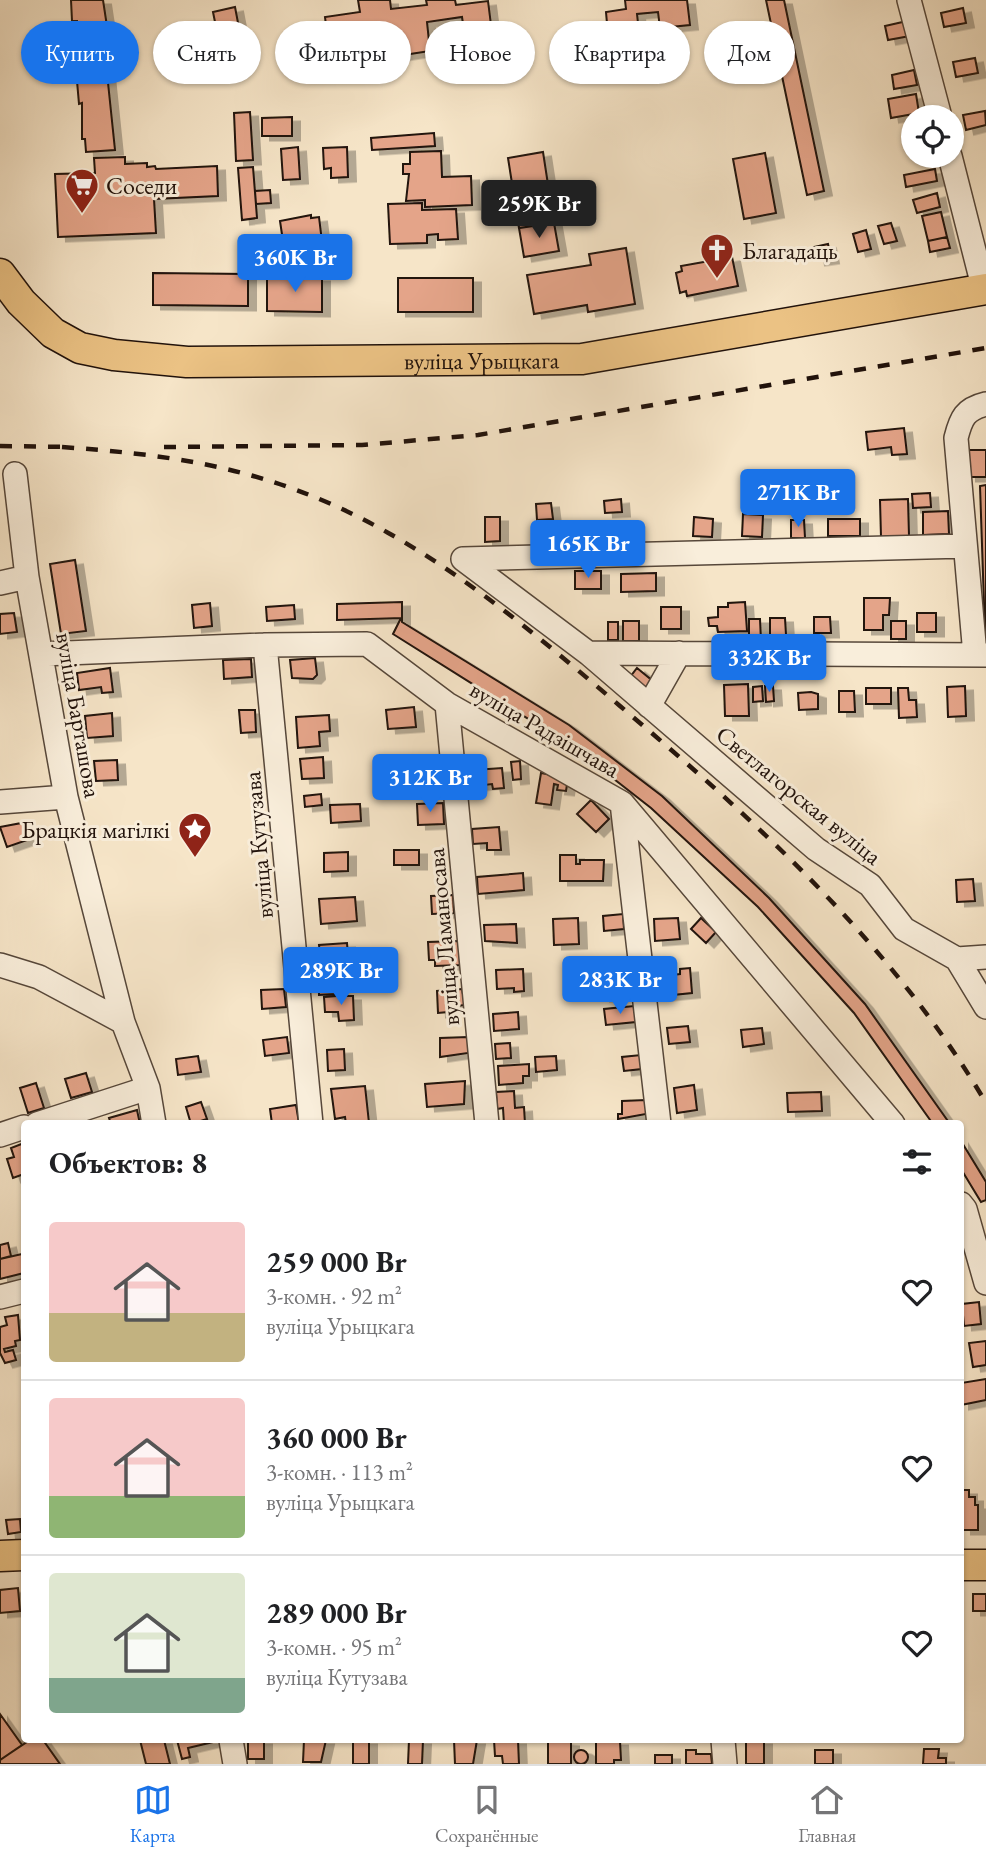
<!DOCTYPE html>
<html lang="ru">
<meta charset="utf-8">
<style>
body{margin:0;font-family:"EB Garamond",serif;background:#f2f2f2;color:#202124;height:100vh;display:flex;flex-direction:column;font-size:26px;white-space:nowrap}
*{box-sizing:border-box;margin:0}
p{font-size:23px;color:#757577}
.icon{flex:none;width:38px;height:38px;fill:none;stroke:currentColor;stroke-width:2;stroke-linecap:round;stroke-linejoin:round}
.map{position:relative;flex:1;overflow:hidden}
.side{position:absolute;left:21px;top:1120px;width:943px;height:623px;display:flex;flex-direction:column;background:#fff;border-radius:7px;box-shadow:0 2px 5px #0004}
.side>*{flex:none}
.banner{position:absolute;left:21px;top:21px;width:945px;height:63px;display:flex;gap:14px}
.buttons{position:absolute;left:901px;top:105px;display:grid;gap:14px}
.buttons a{display:grid;place-items:center;width:63px;height:63px;border-radius:50%;background:#fff;box-shadow:0 2px 5px #0004;font-size:35px}
.price{position:absolute;translate:-50% -60px;padding:0 16px;border-radius:7px;background:#1a73e8;color:#fff;font-size:23px;line-height:46px;filter:drop-shadow(0 2px 4px #0008)}
.price::after{content:'';position:absolute;left:50%;top:42px;width:21px;height:16px;margin-left:-10px;background:inherit;clip-path:polygon(0 0,100% 0,50% 100%)}
.price.selected{background:#222;color:#fff}
ul{padding:0;list-style:none}
li{display:flex;align-items:center;gap:21px;height:175px;padding:0 28px}
li+li{border-top:2px solid #e0e0e0}
li span{display:grid;place-items:center;flex:none;width:196px;height:140px;border-radius:7px;color:#555}
li>.icon{margin-inline-start:auto}
span .icon{width:84px;height:84px;fill:#fffc;stroke-width:1}
li b{font-size:30px}
h2{display:flex;justify-content:space-between;align-items:center;height:84px;padding:0 28px;font-size:30px}
.pill{padding:0 24px;border-radius:32px;background:#fff;box-shadow:0 2px 5px #0004;font-size:24px;line-height:63px}
.pill.selected{background:#1a73e8;color:#fff}
.dock{display:flex;justify-content:space-around;align-items:center;height:98px;border-top:2px solid #e0e0e0;background:#fff;font-size:19px;color:#757577}
.dock a{display:grid;justify-items:center;gap:4px}
.dock .selected{color:#1a73e8}
.map>svg:first-child{display:block}
</style>
<div class="map">
<svg width="986" height="1764" viewBox="0 0 986 1764">
<defs>
<filter id="shadow"><feDropShadow dx="8" dy="4.5" stdDeviation="0" flood-color="#0004"/></filter>
</defs>
<rect width="100%" height="100%" fill="#f6e5c8"/>
<filter id="stains"><feTurbulence type="fractalNoise" baseFrequency=".00286" numOctaves="4"/><feColorMatrix values="0 0 0 0 .2 0 0 0 0 .09 0 0 0 0 .02 0 0 0 .5 -.17"/></filter>
<radialGradient id="worn" r=".72"><stop offset=".6" stop-color="#630" stop-opacity="0"/><stop offset="1" stop-color="#630" stop-opacity=".3"/></radialGradient>
<!-- building -->
<path fill="#e4a489" stroke="#21120b" stroke-width="2" filter="url(#shadow)" d="M71,0H103L108,33H105L107,60L111,59L112,73H107L115,150L86,152L85,139H82V103L79,104L77,81H81L79,57L76,58L74,35L78,34L77,21H72Z
M358,0H390L391,9L427,5L426,0H455L456,5L488,1L493,41L466,44L462,17L427,22L430,51L397,56L393,28L362,32L366,61L331,65L325,17L360,12Z
M625,0H687L690,25L660,28L658,12L637,14L639,32L608,35L606,12L626,9Z
M766,0H784L824,191L807,195Z
M235,7L239,28L217,32L213,12Z
M963,8L966,23L944,27L941,13Z
M907,21L910,36L888,40L885,26Z
M975,58L978,73L956,77L953,62Z
M914,70L917,85L894,89L892,75Z
M916,94L919,113L891,118L888,99Z
M985,111L986,125L966,130L963,115Z
M250,112L253,160L236,161L234,113Z
M292,117V136H262V118Z
M434,133L435,146L372,150L371,138Z
M298,147L300,179L283,180L281,149Z
M347,147L348,177L331,178V168L324,169L323,148Z
M441,151L442,177L471,176L472,205L425,207V200L406,201L409,174H403V164H410V152Z
M543,152L549,191L514,196L508,158Z
M765,153L776,213L744,219L733,159Z
M125,157V164L147,163V167L155,166L156,169L217,166L218,196L154,199L156,233L58,237L55,174L95,173L94,158Z
M253,167L257,218L242,220L238,168Z
M935,169L937,181L906,187L904,175Z
M270,190L271,203L256,204L255,191Z
M549,191L554,223L519,228L514,196Z
M937,193L940,207L917,213L913,200Z
M422,203V210L456,209L458,239L438,240V234L427,235V243L390,244L388,204Z
M941,212L947,237L928,241L922,216Z
M311,215V218L319,217L322,242L284,248L280,221Z
M554,223L559,251L524,257L519,228Z
M891,223L897,241L884,244L878,226Z
M866,230L871,249L858,252L853,234Z
M947,237L950,248L930,252L928,241Z
M828,244L831,259L817,261L814,247Z
M626,248L635,304L588,312L587,305L534,314L527,275L591,265L589,254Z
M732,257L738,286L687,296L686,291L680,293L676,273L682,271L681,266Z
M153,273L248,274V306L153,305Z
M267,277H322V312L267,311Z
M398,278H473V312H398Z
M904,428L907,454L892,455L891,447L868,450L866,432Z
M967,450H986V477H968Z
M986,485V633H985L980,486Z
M930,493L931,507L913,508L912,494Z
M621,499L622,512L605,513L604,501Z
M908,499L909,536L881,537L880,500Z
M551,503L553,519L537,520L536,504Z
M948,511L949,534L923,535V512Z
M743,514L763,515L762,537L742,536Z
M485,517H500V541L485,542Z
M694,517L713,519L712,537L693,536Z
M828,519H860V536H828Z
M791,520H804L805,538H791Z
M624,525L625,543L610,544L609,526Z
M574,527L575,544L559,545L558,528Z
M75,560L86,631L61,634L50,564Z
M575,571H601V589H575Z
M656,573V591L621,592V574Z
M864,598H890L889,615H883V630H864Z
M402,602V622L569,725L662,796L769,898L865,1004L950,1124H933L854,1013L758,907L651,808L573,747L393,634L401,618L337,620V604Z
M745,602L747,631L718,632L717,626H709L708,618L718,617V607H728V603Z
M210,603L212,626L194,628L192,605Z
M294,605L295,619L267,621L266,607Z
M661,607H681V629H661Z
M14,613L17,632L0,634V614Z
M917,613H936V632H917Z
M814,617H830L831,633H814Z
M770,618H785L786,635H770Z
M749,619H760L761,641H749Z
M623,621H639V641H623Z
M891,621H906V639H891Z
M608,622H618V640H608Z
M315,658L317,675L313,679L292,678L290,660Z
M251,659L252,677L224,679L223,660Z
M110,668L113,692L102,693L101,687L79,690L77,673Z
M637,668L654,682L644,694L627,681Z
M748,684L749,716H725L724,685Z
M762,686L763,701L753,702V687Z
M765,686H773L774,701L766,702Z
M965,686L966,716L948,717L947,687Z
M866,688H891V704H866Z
M898,688H908L909,700H916L917,717L899,718Z
M839,691H854L855,712H839Z
M811,692L818,694V709L799,710L798,693Z
M414,707L416,727L388,729L386,710Z
M239,710H255L256,732L241,733Z
M112,713L113,736L87,738L85,716Z
M329,715L330,731L319,732L320,746L298,748L296,717Z
M440,756L441,773H434L430,780L413,781L411,758Z
M323,757L324,778L302,779L300,759Z
M117,760L118,780L96,781L94,761Z
M520,761L521,779L513,780L511,762Z
M502,768L504,788L493,789L492,784L476,786L475,770Z
M541,773L568,778L566,791L557,790L558,785L554,784L551,805L536,803Z
M321,794L322,805L305,807L304,796Z
M591,800L609,819L596,832L577,814Z
M443,803L444,824L418,825L417,804Z
M360,804L361,821L331,823L330,805Z
M27,822L33,838L7,847L0,827Z
M499,827L501,850H487V843L473,844L472,829Z
M394,850H419V865H394Z
M348,852V871L324,872V853Z
M560,855H576V864H580V860H604L603,881H560Z
M523,873L524,890L478,894L477,877Z
M973,879L975,901L957,902L956,880Z
M453,895L454,913L432,914L431,896Z
M355,897L357,921L321,924L319,899Z
M623,914L624,929L604,931L603,916Z
M578,918L579,944L554,945L553,919Z
M678,918L680,939L655,941L654,919Z
M701,918L716,932L706,943L691,929Z
M516,924L517,943L485,941L484,925Z
M459,941L460,965L435,966V960H429L428,942Z
M347,943L349,968L329,969V961L321,962L319,945Z
M690,968L692,993L663,996L661,976L680,974V969Z
M523,969L524,991L514,992V988L497,989L496,970Z
M634,973L635,982L628,983L631,994L602,997L600,976Z
M336,984V994L319,995V985Z
M284,989L286,1007L262,1009L261,990Z
M462,989L465,1005L447,1007L448,1012L438,1013L437,991Z
M337,996H353L354,1020L339,1021L338,1012H325L324,997Z
M634,1006L636,1022L606,1025L604,1009Z
M518,1012L519,1029L494,1031L493,1014Z
M688,1026L690,1042L669,1044L667,1028Z
M762,1028L764,1044L743,1047L741,1030Z
M287,1037L289,1053L265,1056L263,1040Z
M468,1037V1053L440,1057V1038Z
M510,1043L511,1058L496,1059L495,1044Z
M344,1049L345,1070L328,1071L327,1050Z
M641,1055L642,1069L624,1071L622,1057Z
M198,1056L201,1072L178,1075L176,1059Z
M556,1056L557,1070L536,1072L535,1057Z
M529,1064V1076H523V1083L499,1085L498,1066Z
M86,1073L92,1092L71,1098L65,1079Z
M465,1081L464,1104L427,1107L425,1084Z
M36,1083L44,1108L28,1113L20,1088Z
M694,1085L697,1110L677,1113L674,1088Z
M365,1086L369,1123L346,1124L345,1117L335,1119L331,1089Z
M514,1091L515,1108L524,1107L525,1124H504L503,1108L497,1109L496,1092Z
M821,1092L822,1111L788,1112L787,1093Z
M646,1100V1114L618,1119V1114H622V1101Z
M201,1102L207,1119L191,1124L186,1107Z
M296,1105L299,1123L272,1124L270,1109Z
M137,1110L140,1124H111L109,1118Z
M961,1141L986,1182V1200L981,1202L961,1169Z
M24,1143V1174L13,1178L7,1159L14,1157L11,1148Z
M8,1243L11,1256L0,1259V1245Z
M22,1254L24,1273L0,1279V1259Z
M979,1302L981,1324L964,1326L962,1304Z
M18,1315L20,1340L15,1341L16,1346L4,1349L5,1352L13,1350L16,1360L5,1363L0,1353V1327L7,1325L5,1317Z
M986,1341V1365L973,1367L969,1343Z
M986,1379V1400L961,1405V1383Z
M962,1490H969V1497H975V1505H978V1530H963Z
M20,1519L21,1532L8,1534L6,1520Z
M18,1588L20,1611L0,1613V1590Z
M973,1594H986V1611H973Z
M0,1714L22,1745L0,1760Z
M30,1740H43L60,1764H0V1760Z
M140,1740H164L170,1764H146Z
M177,1740H212L213,1742L188,1748L190,1757L182,1759Z
M248,1740H264V1759H248Z
M304,1740H326L321,1762H303Z
M353,1740H369V1764H353Z
M409,1740H423L422,1764H408Z
M454,1740H477L473,1764H455Z
M494,1740H518L519,1764H503L502,1756H495Z
M548,1740L571,1742V1764H548Z
M746,1740H764V1764H746Z
M596,1741H620L621,1760H614V1764H596Z
M924,1749H939L938,1758H946V1764H923Z
M574 1757a7 7 0 1 1 14 0a7 7 0 1 1-14 0Z
M686,1750H696V1754H711L712,1764H686Z
M815,1750H833V1764H815Z
M655,1755H672V1764H655Z"/>
<g fill="none" stroke-linecap="round" stroke-linejoin="round">
<defs>
<path id="minor" d="M909,0L940,117
M950,156L984,290
M15,474L27,577L66,797L123,1022L148,1088L154,1124
M463,559L588,653L816,849L870,885L904,929L957,959L986,1007
M463,559L965,546
M0,583L27,577
M265,645L311,1124
M588,653L986,655
M42,654L265,645L367,644L447,704L622,803L893,1124
M975,655L956,438C961,418 965,409 986,404
M447,704L487,1124
M649,706L679,653
M0,802L66,797
M622,803L659,1124
M957,959L986,957
M0,965L39,977L123,1022
M37,1124L148,1088
M0,1135L24,1127
M961,1204L965,1209L986,1283
M0,1297L24,1291
M231,1740L235,1764
M723,1740L725,1764"/>
<g id="major">
<path id="s1" d="M0,274L21,302L53,333L80,348L114,355L187,362L582,359L986,289"/>
<path d="M0,1556L24,1555"/>
<path d="M961,1565H986"/>
</g>
</defs>
<!-- minor casing -->
<use href="#minor" stroke="#56473a" stroke-width="26"/>
<!-- major casing -->
<use href="#major" stroke="#21120b" stroke-width="33"/>
<!-- minor -->
<use href="#minor" stroke="#f9eedb" stroke-width="23"/>
<!-- major -->
<use href="#major" stroke="#ebc284" stroke-width="30"/>
<!-- rail -->
<path stroke="#21120b" stroke-width="4.5" stroke-dasharray="12 12" stroke-linecap="butt" d="M0,446L70,447
M62,447C159,454 240,464 331,504C439,552 531,630 620,706C758,823 893,945 986,1103
M164,447L362,445L478,435L986,348"/>
</g>
<!-- icons -->
<defs>
<symbol id="supermarket-pin" viewBox="-11 -11 22 30"><path d="M0 17L-7.5 6A9.5 9.5 0 1 1 7.5 6Z" fill="#8f2418" stroke="#f9eedb"/><path d="M-6-5.5h2.5l.6 2H6L4.5 2H-2.5L-4.4-4H-6ZM-1.5 3.2a1.3 1.3 0 1 0 .1 0ZM3 3.2a1.3 1.3 0 1 0 .1 0Z" fill="#fff"/></symbol>
<symbol id="church-pin" viewBox="-11 -11 22 30"><path d="M0 17L-7.5 6A9.5 9.5 0 1 1 7.5 6Z" fill="#8f2418" stroke="#f9eedb"/><path d="M-1.2-6h2.4v3.5h3.3v2.4h-3.3V6h-2.4V-.1h-3.3v-2.4h3.3Z" fill="#fff"/></symbol>
<symbol id="sight-pin" viewBox="-11 -11 22 30"><path d="M0 17L-7.5 6A9.5 9.5 0 1 1 7.5 6Z" fill="#8f2418" stroke="#f9eedb"/><path d="M0-6L1.8-2.2L6-1.7L2.9 1.2L3.7 5.4L0 3.3L-3.7 5.4L-2.9 1.2L-6-1.7L-1.8-2.2Z" fill="#fff"/></symbol>
</defs>
<g fill-rule="evenodd">
<use href="#supermarket-pin" x="63" y="166" width="38" height="52"/>
<use href="#church-pin" x="698" y="231" width="38" height="52"/>
<use href="#sight-pin" x="176" y="810" width="38" height="52"/>
</g>
<g text-anchor="middle" dominant-baseline="central" stroke-width="6" stroke-linejoin="round" paint-order="stroke">
<!-- poi labels -->
<g font-size="24" fill="#21120b" stroke="#f9eedb" text-anchor="start">
<text x="106" y="185">Соседи</text>
<text x="742" y="250">Благадаць</text>
<text x="170" y="829" text-anchor="end">Брацкія магілкі</text>
</g>
<!-- street labels -->
<g font-size="24" fill="#21120b" stroke="#f9eedb">
<text stroke="none"><textPath href="#s1" startOffset="513">вуліца Урыцкага</textPath></text>
<text transform="translate(79 715) rotate(80)">вуліца Барташова</text>
<text transform="translate(545 729) rotate(30)">вуліца Радзішчава</text>
<text transform="translate(799 795) rotate(39)">Светлагорская вуліца</text>
<text transform="translate(258 845) rotate(-95)">вуліца Кутузава</text>
<text transform="translate(443 937) rotate(-95)">вуліца Ламаносава</text>
</g>
</g>
<rect width="100%" height="100%" filter="url(#stains)"/>
<rect width="100%" height="100%" fill="url(#worn)"/>
</svg>
<div class="buttons">
<a><svg class="icon" aria-label="locate" viewBox="0 0 24 24"><circle cx="12" cy="12" r="6"/><path d="M12 2v4M12 18v4M2 12h4M18 12h4"/></svg></a>
</div>
<b class="price selected" style="left:539px;top:240px">259K Br</b>
<b class="price" style="left:295px;top:294px">360K Br</b>
<b class="price" style="left:798px;top:529px">271K Br</b>
<b class="price" style="left:588px;top:580px">165K Br</b>
<b class="price" style="left:769px;top:694px">332K Br</b>
<b class="price" style="left:430px;top:814px">312K Br</b>
<b class="price" style="left:341px;top:1007px">289K Br</b>
<b class="price" style="left:620px;top:1016px">283K Br</b>
<div class="banner">
<a class="pill selected">Купить</a>
<a class="pill">Снять</a>
<a class="pill">Фильтры</a>
<a class="pill">Новое</a>
<a class="pill">Квартира</a>
<a class="pill">Дом</a>
</div>
<section class="side">
<h2>Объектов: 8<svg class="icon" aria-label="filters" viewBox="0 0 24 24"><path d="M4 7h16M4 17h16"/><circle cx="9" cy="7" r="2"/><circle cx="15" cy="17" r="2"/></svg></h2>
<ul>
<li><span style="background:linear-gradient(#f6c9c9 65%,#c2b280 0)"><svg class="icon" aria-label="home" viewBox="0 0 24 24"><path d="M3 11l9-7 9 7M6 9v11h12V9"/></svg></span><div><b>259 000 Br</b><p>3-комн. · 92 m²</p><p>вуліца Урыцкага</p></div><svg class="icon" aria-label="heart" viewBox="0 0 24 24"><path d="M12 20l-8-8c-3-5 5-10 8-4 3-6 11-1 8 4z"/></svg></li>
<li><span style="background:linear-gradient(#f6c9c9 70%,#8fb573 0)"><svg class="icon" aria-label="home" viewBox="0 0 24 24"><path d="M3 11l9-7 9 7M6 9v11h12V9"/></svg></span><div><b>360 000 Br</b><p>3-комн. · 113 m²</p><p>вуліца Урыцкага</p></div><svg class="icon" aria-label="heart" viewBox="0 0 24 24"><path d="M12 20l-8-8c-3-5 5-10 8-4 3-6 11-1 8 4z"/></svg></li>
<li><span style="background:linear-gradient(#dfe7d0 75%,#7fa58c 0)"><svg class="icon" aria-label="home" viewBox="0 0 24 24"><path d="M3 11l9-7 9 7M6 9v11h12V9"/></svg></span><div><b>289 000 Br</b><p>3-комн. · 95 m²</p><p>вуліца Кутузава</p></div><svg class="icon" aria-label="heart" viewBox="0 0 24 24"><path d="M12 20l-8-8c-3-5 5-10 8-4 3-6 11-1 8 4z"/></svg></li>
</ul>
</section>
</div>
<nav class="dock">
<a class="selected"><svg class="icon" aria-label="map" viewBox="0 0 24 24"><path d="M3 6l6-2 6 2 6-2v14l-6 2-6-2-6 2zM9 4v14M15 6v14"/></svg>Карта</a>
<a><svg class="icon" aria-label="saved" viewBox="0 0 24 24"><path d="M7 4h10v16l-5-4-5 4z"/></svg>Сохранённые</a>
<a><svg class="icon" aria-label="home" viewBox="0 0 24 24"><path d="M3 11l9-7 9 7M6 9v11h12V9"/></svg>Главная</a>
</nav>
